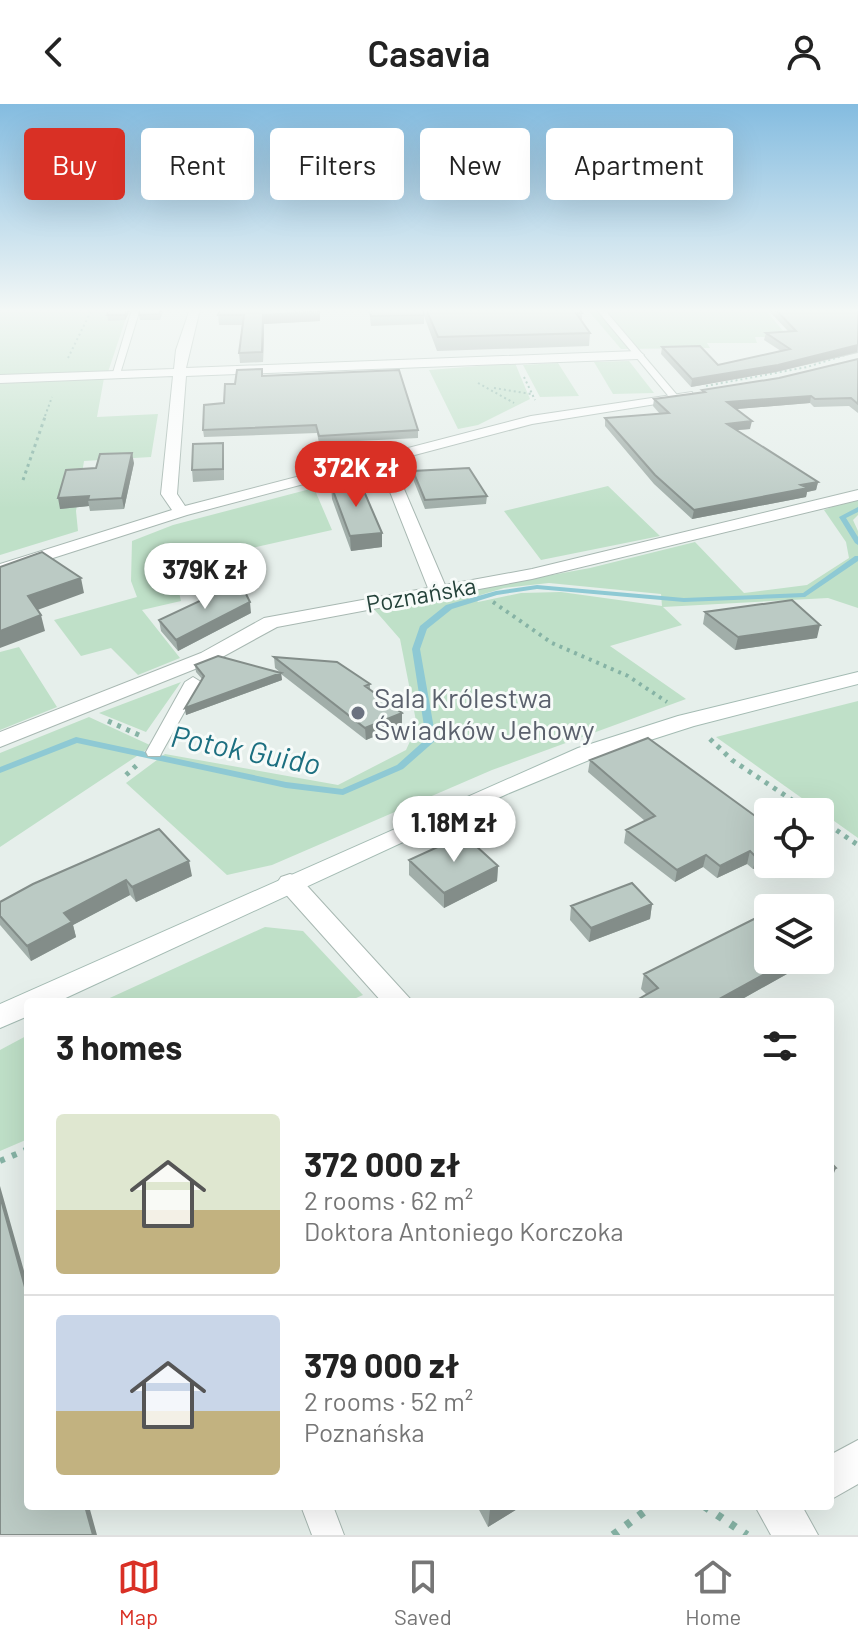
<!DOCTYPE html>
<meta charset="utf-8">
<style>
body{margin:0;font-family:Barlow,sans-serif;background:#f2f2f2;color:#222;height:100vh;display:flex;flex-direction:column;font-size:30px;white-space:nowrap}
*{box-sizing:border-box;margin:0}
p{font-size:26px;color:#767676}
.icon{flex:none;width:44px;height:44px;fill:none;stroke:currentColor;stroke-width:2;stroke-linecap:round;stroke-linejoin:round}
.map{position:relative;flex:1;overflow:hidden}
.sheet{position:absolute;left:24px;top:894px;width:810px;height:512px;display:flex;flex-direction:column;background:#fff;border-radius:8px;box-shadow:0 8px 32px #0002}
.sheet>*{flex:none}
.hud{position:absolute;left:24px;top:24px;width:810px;height:72px;display:flex;gap:16px}
.buttons{position:absolute;left:754px;top:694px;display:grid;gap:16px}
.buttons a{display:grid;place-items:center;width:80px;height:80px;border-radius:8px;background:#fff;box-shadow:0 8px 32px #0002;font-size:40px}
.price{position:absolute;translate:-50% -68px;padding:0 18px;border-radius:28px;background:#fff;color:#222;font-size:26px;line-height:52px;filter:drop-shadow(0 2px 4px #0008)}
.price::after{content:'';position:absolute;left:50%;top:48px;width:24px;height:18px;margin-left:-12px;background:inherit;clip-path:polygon(0 0,100% 0,50% 100%)}
.price.active{background:#d93025;color:#fff}
ul{padding:0;list-style:none}
li{display:flex;align-items:center;gap:24px;height:200px;padding:0 32px}
li+li{border-top:2px solid #e0e0e0}
li span{display:grid;place-items:center;flex:none;width:224px;height:160px;border-radius:8px;color:#555}
li>.icon{margin-inline-start:auto}
span .icon{width:96px;height:96px;fill:#fffc;stroke-width:1}
li b{font-size:34px}
h2{display:flex;justify-content:space-between;align-items:center;height:96px;padding:0 32px;font-size:34px}
.tag{padding:0 28px;border-radius:8px;background:#fff;box-shadow:0 8px 32px #0002;font-size:28px;line-height:72px}
.tag.active{background:#d93025;color:#fff}
header{display:flex;justify-content:space-between;align-items:center;height:104px;padding:0 32px;background:#fff;font-size:36px;font-weight:600}
.tabs{display:flex;justify-content:space-around;align-items:center;height:112px;border-top:2px solid #e0e0e0;background:#fff;font-size:22px;color:#767676}
.tabs a{display:grid;justify-items:center;gap:4px}
.tabs .active{color:#d93025}
.map>svg:first-child{display:block}
</style>
<header><svg class="icon" aria-label="back" viewBox="0 0 24 24"><path d="M15 5l-7 7 7 7"/></svg>Casavia<svg class="icon" aria-label="person" viewBox="0 0 24 24"><circle cx="12" cy="8" r="4"/><path d="M4 21q1-7 8-7t8 7"/></svg></header>
<div class="map">
<svg width="858" height="1431" viewBox="0 0 858 1431">
<rect width="100%" height="100%" fill="#e6efeb"/>
<!-- green -->
<path fill="#bfe0c8" fill-rule="evenodd" d="M0,205H129L108,268L0,271Z
M587,205H765L788,233H755L757,239H707L710,244L621,245Z
M629,257L654,289L613,290L594,258Z
M515,259L530,295L478,321L458,325L429,266Z
M558,259L579,292L540,293L523,261Z
M104,274L97,313L158,310L151,353L84,357L76,407L78,427L0,451V279Z
M608,382L660,432L541,456L504,407Z
M314,384L332,426L252,444L255,467L177,480L181,497L142,506L180,554L138,571L111,544L81,552L54,516L137,493L131,477L132,437L173,421Z
M858,393V411L853,416L858,427V504L828,494L663,503L682,521L610,542L686,595L492,666L272,761L227,771L126,679L165,650L338,681L406,646L417,622L400,535L373,504L590,464L695,438L744,489L807,481L849,454L846,438L824,406ZM549,479L661,490L662,502L561,488L521,489L478,498L474,493L504,484Z
M19,543L57,603L0,626V548Z
M181,578L146,628L99,609Z
M858,597V734L716,633Z
M89,613L152,642L0,743V649Z
M265,823L303,827L363,891L347,898H101Z
M28,931V1035L0,1047V946Z"/>
<g fill="none" stroke-linecap="round" stroke-linejoin="round">
<!-- stream -->
<path fill="#8ec9d4" fill-rule="evenodd" d="M858,403V408L846,414L858,433V441L855,439L839,413Z
M855,452H858V457L805,493L684,498L537,485L497,491L452,505L427,525L420,545L436,636L403,665L343,691L286,684L77,639L0,669V663L76,633L286,678L342,685L397,661L426,635L412,545L420,522L446,501L496,487L537,481L684,494L803,489Z"/>
<defs>
<path id="lane" d="M132,205H140L120,270L112,272Z
M596,205H604L677,291V295H671Z
M193,573L201,578L162,648L160,652H148L146,648L185,578Z
M301,1402H333L344,1431H312Z"/>
<path id="street" d="M190,205H200L186,264L638,247L644,251L638,255L186,272L177,390L185,402L531,312L692,288L693,291L687,295L532,320L392,357L445,481L532,465L858,386V396L532,475L277,523L215,557L0,643V628L201,549L264,514L428,484L379,360L187,411L0,471V460L172,406L161,390L173,272L0,279V271L174,265L176,246Z
M290,770L299,773L413,898H382L281,785L277,779L281,773Z
M858,1336V1380L830,1396V1351Z
M755,1402H802L818,1431H771Z"/>
<path id="secondary" d="M858,568V580L694,622L594,654L507,690L57,898H28V912L0,924V900L578,644L678,612Z"/>
</defs>
<!-- lane casing -->
<use href="#lane" stroke="#a8b8b2" stroke-width="2"/>
<!-- street casing -->
<use href="#street" stroke="#a8b8b2" stroke-width="2"/>
<!-- secondary casing -->
<use href="#secondary" stroke="#a4bbb3" stroke-width="2"/>
<!-- path-far5 -->
<path stroke="#86b3a5" stroke-width="2" stroke-dasharray="2 3" stroke-linecap="butt" d="M68,254L92,205
M524,273L535,296
M478,279L514,299
M706,282L807,263L858,247
M494,284L531,290
M45,312L52,293"/>
<!-- path-far4 -->
<path stroke="#86b3a5" stroke-width="3" stroke-dasharray="3 4" stroke-linecap="butt" d="M23,376L46,310"/>
<!-- path-far3 -->
<path stroke="#86b3a5" stroke-width="4" stroke-dasharray="3 5" stroke-linecap="butt" d="M493,498L552,539L628,572L667,598"/>
<!-- path-far2 -->
<path stroke="#86b3a5" stroke-width="5" stroke-dasharray="4 6" stroke-linecap="butt" d="M108,617L139,631
M710,635L732,656L810,708
M126,671L137,661
M820,715L858,741"/>
<!-- path-far1 -->
<path stroke="#86b3a5" stroke-width="6" stroke-dasharray="5 8" stroke-linecap="butt" d="M0,1057L28,1045"/>
<!-- path -->
<path stroke="#86b3a5" stroke-width="8" stroke-dasharray="6 10" stroke-linecap="butt" d="M704,1402L747,1431
M613,1431L652,1402"/>
<!-- lane -->
<use href="#lane" fill="#fff" fill-rule="evenodd"/>
<!-- street -->
<use href="#street" fill="#fff" fill-rule="evenodd"/>
<!-- secondary -->
<use href="#secondary" fill="#fff" fill-rule="evenodd"/>
</g>
<!-- wall -->
<path fill="#a1aea9" d="M110,205H131L125,216L108,217L107,211Z
M164,205L160,216H140L139,211Z
M220,205H579L582,209V218L590,229L589,242L437,247L424,212V220L371,222L369,205L320,206V217L264,220L263,258L240,259L239,249L242,221H219L218,211Z
M767,205H858V249L776,268L691,283L661,250L662,243L718,261L781,247L764,236L766,229L788,227Z
M858,255V309L849,302L814,303L810,299L736,305L750,325L737,326L818,378L816,386L807,388L806,393L692,415L654,380L605,322V314L660,310L653,302L654,295L702,289V286L779,274Z
M262,265L263,272L418,326V334L319,339L317,329L204,333L203,326L224,299L235,280Z
M224,350V376L193,378L192,366Z
M134,359L124,405L90,407L89,402L60,405L96,364Z
M413,367L487,392L486,400L425,405L413,375Z
M331,381L382,429V443L351,447L332,395Z
M705,508L817,534L735,546L703,520Z
M251,509L178,547L161,527L159,516Z
M274,553L370,580V586L402,609V621L366,636L281,570L282,576L186,611L185,604L202,575L196,568L195,561L281,569L275,564Z
M590,656L762,717L768,715V759L753,765L747,760L717,774L703,763L675,778L624,739L626,726L645,717L588,668Z
M409,756L498,762L497,777L444,804L409,771Z
M192,772L136,798L130,791L73,821L76,833L31,857L0,821V798L33,780Z
M652,800L650,815L589,838L570,816L571,802Z
M768,856H804L803,861L737,898H636L637,896L647,891L641,885L644,870Z
M477,1402H522L488,1423Z"/>
<!-- shaded-wall -->
<path fill="#838d89" d="M128,205H131L125,216V211Z
M320,205V217L264,220L263,258V211Z
M858,241L857,248L776,268L691,283L692,275Z
M811,292L810,299L725,306L727,298Z
M752,317L750,325L726,327L727,320Z
M132,349L134,359L124,405L122,394Z
M818,378L816,386L807,388L806,393L692,415L694,406Z
M89,392L88,396L89,402L60,405L58,394Z
M382,429V443L351,447L350,432Z
M81,474L84,489L32,508L28,492Z
M250,498L251,509L178,547L176,536Z
M41,511L45,527L0,544V527Z
M820,521L817,534L735,546L738,533Z
M281,569L282,576L186,611L185,604Z
M402,609V621L366,636L365,624Z
M750,747L747,760L717,774L720,762Z
M768,748V759L753,765L756,753Z
M706,751L703,763L675,778L677,766Z
M189,757L192,772L136,798L132,783Z
M498,762L497,777L444,804V789Z
M126,776L130,791L73,821L76,833L31,857L27,842L64,809Z
M652,800L650,815L589,838L591,824Z
M790,856H804L803,861L737,898H714Z
M836,1064L830,1079V1067Z
M0,1082L28,1181V1194L0,1092Z
M85,1402H89L97,1431H93Z
M495,1402H522L488,1423L490,1405Z"/>
<!-- building -->
<path fill="#bbcac4" stroke="#838d89" stroke-width="2" d="M110,205H128L125,211H107Z
M140,205H161L159,210L139,211Z
M220,205H319V207L263,211L262,248L239,249L244,211H218Z
M370,205H423L424,211L371,212Z
M426,205H579L582,209H576L590,229L438,233Z
M775,205H858V241L778,261L692,275L662,243L700,242L718,261L790,245L766,229L796,227Z
M858,255V300L851,294L815,295L811,292L727,298L752,317L727,320L818,378L801,381L808,384L694,406L655,371L605,314L669,309L654,295L705,288L702,286L779,274Z
M262,265V272L399,266L418,326L319,332L316,321L203,326L204,301L224,299L225,280H235L237,266Z
M223,339V365L192,366L193,340Z
M132,349L122,394L88,396L89,392L58,394L66,366L96,364L100,350Z
M469,364L487,392L425,396L413,367Z
M360,378L382,429L350,432L331,381Z
M42,448L81,474L28,492L41,511L0,527V463Z
M240,478L250,498L176,536L159,516Z
M792,496L820,521L738,533L705,508Z
M218,552L281,569L185,604L204,572L195,561Z
M274,553L337,558L370,580L365,582L402,609L365,624Z
M648,634L762,717L768,715V748L756,753L750,747L720,762L706,751L677,766L626,726L655,712L590,656Z
M159,725L189,757L132,783L126,776L64,809L72,818L27,842L0,812V798L33,780Z
M464,731L498,762L444,789L409,756Z
M632,779L652,800L591,824L571,802Z
M762,811L768,816V856H790L714,898H639L637,896L658,884L644,870Z
M830,1058L836,1064L830,1067Z
M0,1092L28,1194V1402H85L93,1431H0Z"/>
<!-- sky -->
<linearGradient id="sky" x2="0" y2="1"><stop stop-color="#84bce0"/><stop offset="0.51" stop-color="#f4f8f6"/><stop offset="1" stop-color="#f4f8f6" stop-opacity="0"/></linearGradient>
<rect width="858" height="405" fill="url(#sky)"/>
<!-- markers -->
<circle fill="#6b7280" stroke="#f7fbf9" stroke-width="3" cx="358" cy="609" r="8"/>
<g text-anchor="middle" dominant-baseline="central" stroke-width="6" stroke-linejoin="round" paint-order="stroke">
<!-- far-street labels -->
<g font-size="24" fill="#24423a" stroke="#f7fbf9">
<text transform="translate(421 490) rotate(-10)">Poznańska</text>
</g>
<!-- worship labels -->
<g font-size="28" fill="#5b616d" stroke="#f7fbf9" text-anchor="start">
<text x="374" y="593">Sala Królestwa<tspan x="374" dy="32">Świadków Jehowy</tspan></text>
</g>
<!-- water labels -->
<g font-size="30" font-style="italic" fill="#1c6f80" stroke="#f7fbf9">
<text transform="translate(246 645) rotate(11)">Potok Guido</text>
</g>
</g>
</svg>
<div class="buttons">
<a><svg class="icon" aria-label="locate" viewBox="0 0 24 24"><circle cx="12" cy="12" r="6"/><path d="M12 2v4M12 18v4M2 12h4M18 12h4"/></svg></a>
<a><svg class="icon" aria-label="layers" viewBox="0 0 24 24"><path d="M12 4l9 5-9 5-9-5zM3 14l9 5 9-5"/></svg></a>
</div>
<b class="price active" style="left:356px;top:405px">372K zł</b>
<b class="price" style="left:205px;top:507px">379K zł</b>
<b class="price" style="left:454px;top:760px">1.18M zł</b>
<div class="hud">
<a class="tag active">Buy</a>
<a class="tag">Rent</a>
<a class="tag">Filters</a>
<a class="tag">New</a>
<a class="tag">Apartment</a>
</div>
<section class="sheet">
<h2>3 homes<svg class="icon" aria-label="filters" viewBox="0 0 24 24"><path d="M4 7h16M4 17h16"/><circle cx="9" cy="7" r="2"/><circle cx="15" cy="17" r="2"/></svg></h2>
<ul>
<li><span style="background:linear-gradient(#dfe7d0 60%,#c2b280 0)"><svg class="icon" aria-label="home" viewBox="0 0 24 24"><path d="M3 11l9-7 9 7M6 9v11h12V9"/></svg></span><div><b>372 000 zł</b><p>2 rooms · 62 m²</p><p>Doktora Antoniego Korczoka</p></div></li>
<li><span style="background:linear-gradient(#c9d6e8 60%,#c2b280 0)"><svg class="icon" aria-label="home" viewBox="0 0 24 24"><path d="M3 11l9-7 9 7M6 9v11h12V9"/></svg></span><div><b>379 000 zł</b><p>2 rooms · 52 m²</p><p>Poznańska</p></div></li>
</ul>
</section>
</div>
<nav class="tabs">
<a class="active"><svg class="icon" aria-label="map" viewBox="0 0 24 24"><path d="M3 6l6-2 6 2 6-2v14l-6 2-6-2-6 2zM9 4v14M15 6v14"/></svg>Map</a>
<a><svg class="icon" aria-label="saved" viewBox="0 0 24 24"><path d="M7 4h10v16l-5-4-5 4z"/></svg>Saved</a>
<a><svg class="icon" aria-label="home" viewBox="0 0 24 24"><path d="M3 11l9-7 9 7M6 9v11h12V9"/></svg>Home</a>
</nav>
